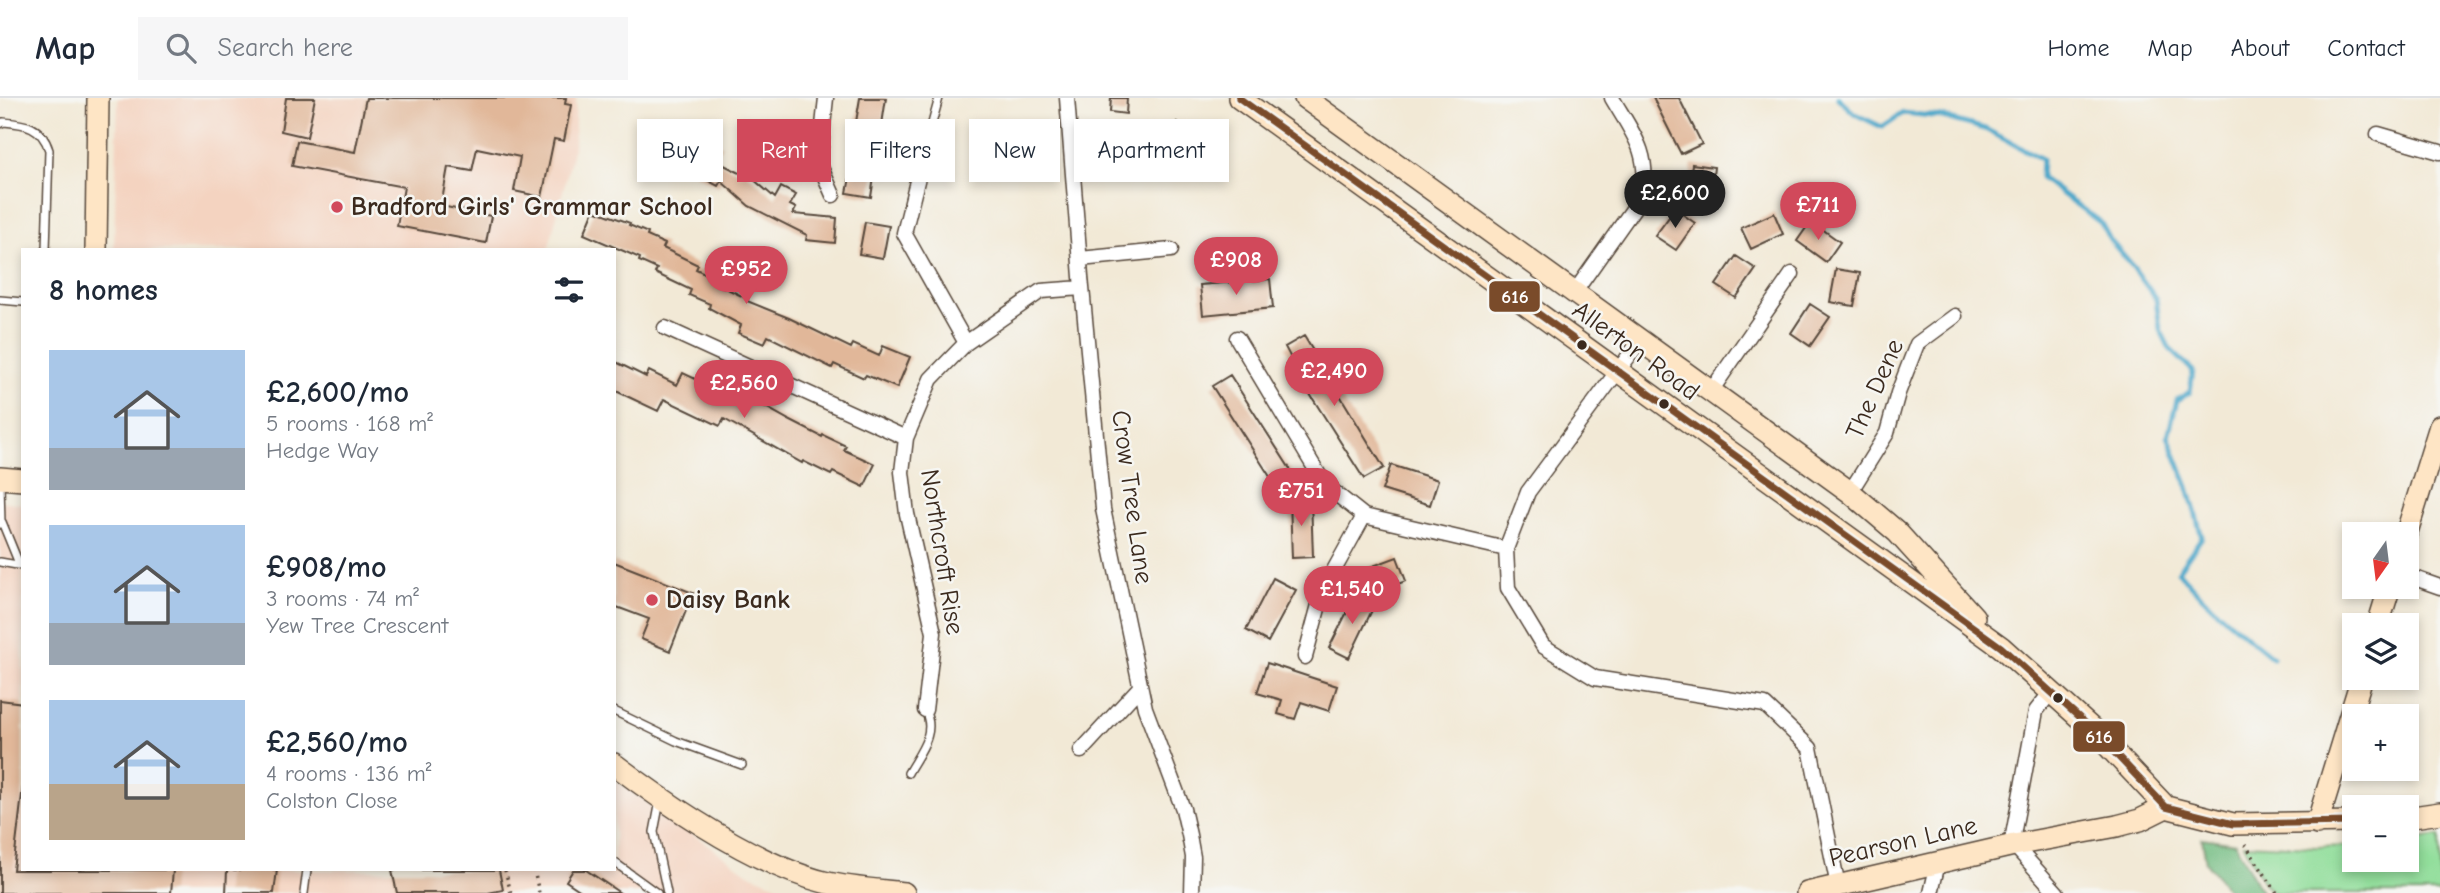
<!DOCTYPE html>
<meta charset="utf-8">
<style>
body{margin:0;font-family:"Comic Neue",sans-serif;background:#f6f6f7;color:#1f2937;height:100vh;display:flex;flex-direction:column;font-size:26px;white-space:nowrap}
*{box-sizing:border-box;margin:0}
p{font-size:23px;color:#747a83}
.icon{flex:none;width:38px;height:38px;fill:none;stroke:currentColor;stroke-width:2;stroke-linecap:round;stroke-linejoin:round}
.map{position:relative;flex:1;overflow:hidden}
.sheet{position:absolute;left:21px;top:150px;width:595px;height:623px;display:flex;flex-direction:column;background:#fff;border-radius:0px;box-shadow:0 4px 10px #0003}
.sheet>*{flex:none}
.top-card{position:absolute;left:637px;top:21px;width:665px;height:63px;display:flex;gap:14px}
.needle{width:46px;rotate:194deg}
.fabs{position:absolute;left:2342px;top:424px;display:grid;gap:14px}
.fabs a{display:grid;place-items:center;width:77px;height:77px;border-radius:0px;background:#fff;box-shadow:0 4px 10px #0003;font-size:35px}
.price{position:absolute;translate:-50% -60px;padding:0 16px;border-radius:24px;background:#d1495b;color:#fff;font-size:23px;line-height:46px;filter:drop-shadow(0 2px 4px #0008)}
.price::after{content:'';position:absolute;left:50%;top:42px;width:21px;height:16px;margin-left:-10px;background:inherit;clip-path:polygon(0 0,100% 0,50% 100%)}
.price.on{background:#222;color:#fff}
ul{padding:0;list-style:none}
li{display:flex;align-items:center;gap:21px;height:175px;padding:0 28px}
li span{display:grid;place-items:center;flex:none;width:196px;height:140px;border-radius:0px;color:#555}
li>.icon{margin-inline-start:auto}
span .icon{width:84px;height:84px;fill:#fffc;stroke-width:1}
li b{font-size:30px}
h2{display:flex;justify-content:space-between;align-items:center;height:84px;padding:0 28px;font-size:30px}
.tag{padding:0 24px;border-radius:0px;background:#fff;box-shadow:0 4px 10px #0003;font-size:24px;line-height:63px}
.tag.on{background:#d1495b;color:#fff}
header{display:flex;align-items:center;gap:42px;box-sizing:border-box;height:98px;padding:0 35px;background:#fff;border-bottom:2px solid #e0e1e3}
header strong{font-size:33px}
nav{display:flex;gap:38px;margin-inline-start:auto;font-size:24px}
.search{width:490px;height:63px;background:#f6f6f7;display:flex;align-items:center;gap:18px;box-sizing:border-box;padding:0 24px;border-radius:0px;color:#747a83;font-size:26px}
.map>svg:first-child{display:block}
</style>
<header>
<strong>Map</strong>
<div class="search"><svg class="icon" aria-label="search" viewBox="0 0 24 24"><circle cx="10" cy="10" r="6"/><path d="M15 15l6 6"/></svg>Search here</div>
<nav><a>Home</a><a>Map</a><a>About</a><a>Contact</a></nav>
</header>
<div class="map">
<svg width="2440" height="795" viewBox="0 0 2440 795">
<rect width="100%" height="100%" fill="#f6f6f2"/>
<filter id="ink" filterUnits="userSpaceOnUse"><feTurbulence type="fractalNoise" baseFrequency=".0143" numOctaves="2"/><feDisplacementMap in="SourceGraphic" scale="14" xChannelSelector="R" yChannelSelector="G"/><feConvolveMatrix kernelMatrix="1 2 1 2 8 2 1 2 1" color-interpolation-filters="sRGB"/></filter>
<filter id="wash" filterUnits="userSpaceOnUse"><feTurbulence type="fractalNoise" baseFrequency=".00686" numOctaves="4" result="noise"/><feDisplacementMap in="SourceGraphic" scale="28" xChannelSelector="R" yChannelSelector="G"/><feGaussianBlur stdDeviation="1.57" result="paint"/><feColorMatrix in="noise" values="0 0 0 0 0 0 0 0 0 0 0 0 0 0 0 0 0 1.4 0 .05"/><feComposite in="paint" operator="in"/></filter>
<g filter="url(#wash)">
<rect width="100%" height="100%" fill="#f2e9d6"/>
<!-- built -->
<path fill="#f4d3c0" d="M118,0H576L574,49L548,152H114Z
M0,403L23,406V772H614V681L748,775L795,795H0Z"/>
<!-- green -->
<path fill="#92de9b" stroke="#66845c" stroke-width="2" d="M2440,738V795H2273L2263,784L2243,746L2316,749L2354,748V761H2406V743Z"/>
<!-- forest -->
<path fill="#75bd83" stroke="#587450" stroke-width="2" d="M2202,740L2235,745L2262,795H2230L2206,764Z"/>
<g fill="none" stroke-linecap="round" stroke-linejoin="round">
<!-- stream -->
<path stroke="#4da8ca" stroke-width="5" d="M1838,0L1855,16L1882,29L1903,15L1942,19L1985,31L2042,61L2041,80L2101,125L2110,142L2133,169L2156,201L2160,231L2170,251L2193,273L2190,294L2177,302L2168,338L2188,389L2202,439L2178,473C2206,506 2239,532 2273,560"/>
</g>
<g id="blocks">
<!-- building -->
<path fill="#e1b799" d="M286,0H315L307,39L281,33Z
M366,0H566L565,6L571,7L564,43L554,41L542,99L514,93L520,59L477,50L472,73L448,69L441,108L491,118L486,145L397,128L404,89L292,68L297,43L355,54Z
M860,0H886L871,99L847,95L856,48H852Z
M1111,0H1127L1126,16L1110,14Z
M1653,0H1679L1702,46L1681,56Z
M1177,24L1210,44L1194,70L1162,50Z
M686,26L701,34L699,37L722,48L714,62L742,76L745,74L775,100L781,89L796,97L790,107L796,110L793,116L837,120L835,145L806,142L807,137L749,108L721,83L718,88L654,54L664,36L677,43Z
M1692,66L1714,69L1710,103L1688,100Z
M1675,111L1695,125L1676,152L1655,138Z
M594,112L630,125L629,127L648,135L647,138L665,146L663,150L698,167L696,171L715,180L713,184L748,201L747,203L789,220L851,250L853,246L879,258L883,248L910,259L897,290L866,277L864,280L834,266L832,270L768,238L764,246L738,235L741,227L709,210L710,206L689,197L691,192L655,175L657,171L639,163L640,160L584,136Z
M1774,115L1783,136L1751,151L1741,130Z
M1811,123L1840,144L1826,164L1797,143Z
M865,124L889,128L883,160L859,156Z
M1736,158L1756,171L1736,200L1716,187Z
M1836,171L1860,175L1854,208L1830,204Z
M1270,181L1273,210L1203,217L1200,187Z
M1810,206L1830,219L1810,248L1791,235Z
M1304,238L1384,370L1364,381L1308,293L1285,249Z
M614,263L646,279L649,273L677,287L683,275L738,301L742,294L765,306L764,308L789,322L822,339L823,337L846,348L844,352L875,366L864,389L833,374L831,377L803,363L802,365L724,321L720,328L664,301L658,313L614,292Z
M1230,277L1292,374L1274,385L1212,288Z
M1391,367L1438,382L1430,407L1382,392Z
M1290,401H1311L1313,459L1292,460Z
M1397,459L1406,483L1379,493L1370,469Z
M614,464L693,495L670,553L641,541L649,521L614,508Z
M1273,480L1296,492L1268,544L1246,532Z
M1356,496L1375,506L1349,560L1329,550Z
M1267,565L1337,588L1329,613L1301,604L1295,621L1278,616L1282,602L1257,595Z
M0,602L23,605V688L13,772H173L171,795H0Z
M227,772H277L274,795H226Z
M392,772H499L503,792L488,795H397Z
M573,772H586L620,795H584L566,783Z"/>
</g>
</g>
<g filter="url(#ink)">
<use href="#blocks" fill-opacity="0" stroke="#56473a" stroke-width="2"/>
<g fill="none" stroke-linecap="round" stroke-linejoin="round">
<defs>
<path id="lane" d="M0,26L3,24C25,26 41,27 49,52L46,152
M925,51L939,0
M0,202L23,204
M0,385L1,426
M2,424L20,468
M0,464L23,468
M614,613L676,643L742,667
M908,675C919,655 937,635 925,613
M660,703L654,734L667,795
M614,764L657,795
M304,795L307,772"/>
<path id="street" d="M826,0L819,65L833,97
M1067,0L1081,179L1103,411L1145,610L1183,711L1189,737L1193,759L1192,795
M2378,36L2440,54
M925,51L904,135L966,245
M792,69L819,65
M1080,161L1171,152
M1574,195L1643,97C1650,54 1633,36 1612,0
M665,230L906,340
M1237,240L1325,387L1364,418L1506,451
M1640,243L1528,394L1506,451L1508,490L1543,548L1595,580L1765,607L1810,650L1838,788
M1711,293L1792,176
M1850,394L1887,335L1898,295L1917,246L1955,218
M2406,477L2440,489
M1305,559L1323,492L1364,418
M925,612L934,535L907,416L902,374L906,340L931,281L966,245L1041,193L1082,190
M1081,653L1140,589
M2014,747L2057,795
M2011,748L2036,613L2051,594
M1931,795L1938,765"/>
<path id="secondary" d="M1239,0L2001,549L2091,630L2166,709L2233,726L2354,724
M1305,0L1850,394L1897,434L1974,519
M96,152L98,0
M0,380L23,382
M2406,437L2440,328
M2378,527L2390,488
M614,666C671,709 754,766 824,784C849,790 877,792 904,795
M2406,720L2440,715
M2317,726L2362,579
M1807,795L2014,747L2117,728L2140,722L2166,709"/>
</defs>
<!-- lane casing -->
<use href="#lane" stroke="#56473a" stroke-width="10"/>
<!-- street casing -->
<use href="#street" stroke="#56473a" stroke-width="17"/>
<!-- secondary casing -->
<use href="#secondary" stroke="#56473a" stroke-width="24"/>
<!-- path -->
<path stroke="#56473a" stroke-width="3.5" stroke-dasharray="2 5" stroke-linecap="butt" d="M2245,746L2277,795
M505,772L511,795
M534,772L539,795"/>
<!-- lane -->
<use href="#lane" stroke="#fff" stroke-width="7"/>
<!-- street -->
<use href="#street" stroke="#fff" stroke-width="14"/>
<!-- secondary -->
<use href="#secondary" stroke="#fee5c5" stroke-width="21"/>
<defs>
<path id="bus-1" d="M1239,0L2001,549L2091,630L2166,709L2233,726L2354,724"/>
</defs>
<!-- bus-1 casing -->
<use href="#bus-1" stroke="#f6f6f2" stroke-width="12"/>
<!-- bus-1 -->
<use href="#bus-1" stroke="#7a4b2a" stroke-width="7"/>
</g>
</g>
<!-- markers -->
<g fill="#d1495b" stroke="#f6f6f2" stroke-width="2.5">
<circle cx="337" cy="109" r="7"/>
<circle cx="652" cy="502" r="7"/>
</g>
<g fill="#3b2a1e" stroke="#f6f6f2" stroke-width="2.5">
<circle cx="1582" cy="247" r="6"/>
<circle cx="1664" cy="306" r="6"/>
<circle cx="2058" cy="600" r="6"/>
</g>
<g text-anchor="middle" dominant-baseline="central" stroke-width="5" stroke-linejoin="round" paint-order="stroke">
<!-- poi labels -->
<g font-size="26" font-weight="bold" fill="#3b2a1e" stroke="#f6f6f2" text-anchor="start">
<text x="351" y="109">Bradford Girls' Grammar School</text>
<text x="666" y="502">Daisy Bank</text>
</g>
<!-- street labels -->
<g font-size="26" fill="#3b2a1e" stroke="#f6f6f2">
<text transform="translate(1636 253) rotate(36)">Allerton Road</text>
<text transform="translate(1875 291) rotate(-66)">The Dene</text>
<text transform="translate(1132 399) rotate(82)">Crow Tree Lane</text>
<text transform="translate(942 454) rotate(81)">Northcroft Rise</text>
<text transform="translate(1903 744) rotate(-13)">Pearson Lane</text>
</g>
</g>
<g stroke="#f6f6f2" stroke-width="2.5">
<rect x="1488" y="182" width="53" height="33" rx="7" fill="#7a4b2a"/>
<rect x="2072" y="622" width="54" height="33" rx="7" fill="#7a4b2a"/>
</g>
<g font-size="19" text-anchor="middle" font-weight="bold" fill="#fff">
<text x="1515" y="205">616</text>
<text x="2099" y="645">616</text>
</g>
</svg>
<div class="fabs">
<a><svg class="needle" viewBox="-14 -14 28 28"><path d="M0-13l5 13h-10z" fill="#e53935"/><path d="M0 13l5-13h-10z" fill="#747a83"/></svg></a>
<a><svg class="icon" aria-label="layers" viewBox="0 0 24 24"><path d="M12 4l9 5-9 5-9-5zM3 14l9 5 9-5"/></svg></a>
<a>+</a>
<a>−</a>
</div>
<b class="price on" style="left:1675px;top:132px">£2,600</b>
<b class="price" style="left:1818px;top:144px">£711</b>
<b class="price" style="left:1236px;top:199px">£908</b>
<b class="price" style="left:746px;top:208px">£952</b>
<b class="price" style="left:1334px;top:310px">£2,490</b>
<b class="price" style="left:744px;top:322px">£2,560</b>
<b class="price" style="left:1301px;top:430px">£751</b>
<b class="price" style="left:1352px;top:528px">£1,540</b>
<div class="top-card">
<a class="tag">Buy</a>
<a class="tag on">Rent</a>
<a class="tag">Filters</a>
<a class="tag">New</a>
<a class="tag">Apartment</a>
</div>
<section class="sheet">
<h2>8 homes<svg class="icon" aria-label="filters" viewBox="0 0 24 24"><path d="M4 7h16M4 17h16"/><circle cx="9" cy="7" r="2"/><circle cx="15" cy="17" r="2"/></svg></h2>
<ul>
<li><span style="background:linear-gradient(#a9c7e8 70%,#9aa5b1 0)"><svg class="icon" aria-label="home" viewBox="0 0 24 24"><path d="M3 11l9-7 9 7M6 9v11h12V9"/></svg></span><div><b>£2,600/mo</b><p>5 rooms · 168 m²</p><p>Hedge Way</p></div></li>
<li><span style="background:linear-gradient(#a9c7e8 70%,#9aa5b1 0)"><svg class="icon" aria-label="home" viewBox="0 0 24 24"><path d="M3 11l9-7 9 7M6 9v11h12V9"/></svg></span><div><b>£908/mo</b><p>3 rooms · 74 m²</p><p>Yew Tree Crescent</p></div></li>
<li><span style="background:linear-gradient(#a9c7e8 60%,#b9a48a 0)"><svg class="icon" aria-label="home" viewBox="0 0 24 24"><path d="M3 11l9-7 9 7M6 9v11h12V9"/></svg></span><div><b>£2,560/mo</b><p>4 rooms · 136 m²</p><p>Colston Close</p></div></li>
</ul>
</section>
</div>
